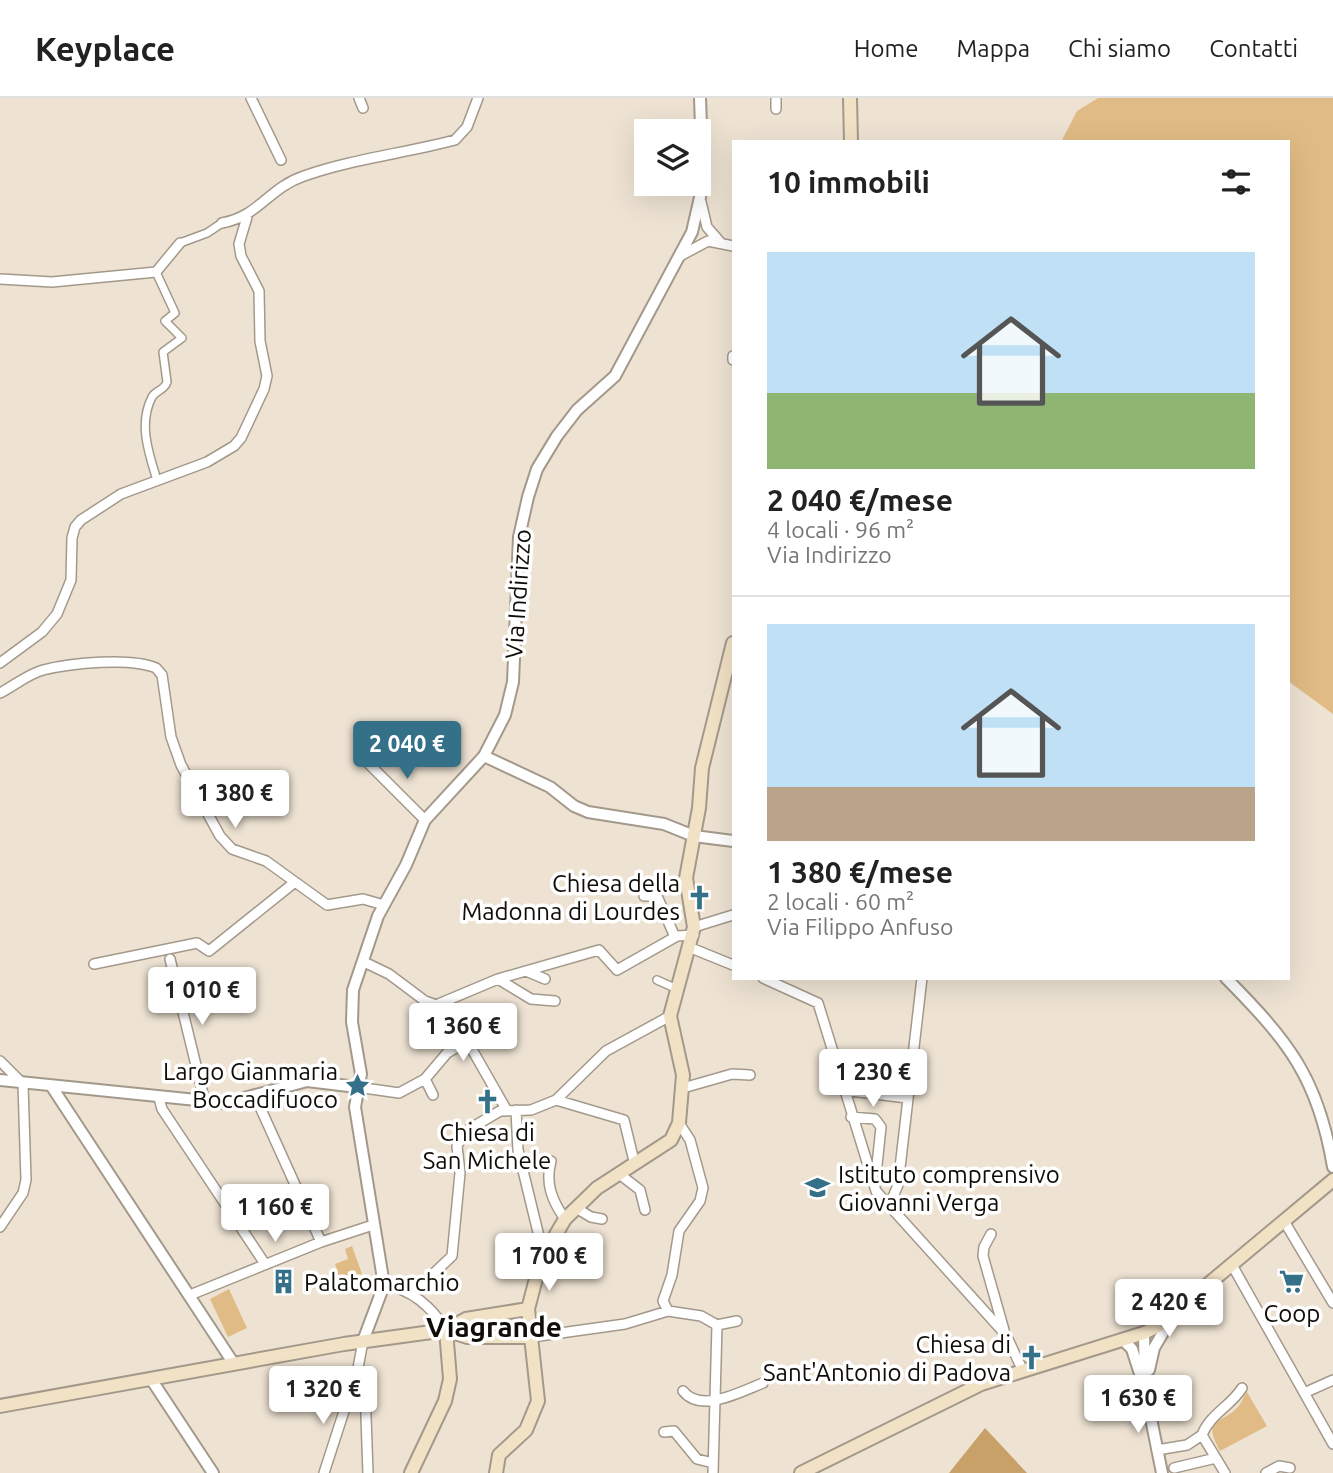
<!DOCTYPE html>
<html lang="it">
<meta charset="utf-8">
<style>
body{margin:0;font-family:Ubuntu,sans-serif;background:#f6f6f6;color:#222;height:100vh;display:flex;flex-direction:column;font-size:26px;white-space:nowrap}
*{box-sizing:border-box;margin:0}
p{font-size:23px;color:#767676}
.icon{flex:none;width:38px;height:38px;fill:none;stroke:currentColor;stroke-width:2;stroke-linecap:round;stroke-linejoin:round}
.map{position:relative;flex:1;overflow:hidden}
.side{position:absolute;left:732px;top:42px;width:558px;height:840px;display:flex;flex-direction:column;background:#fff;border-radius:0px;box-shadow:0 7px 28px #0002}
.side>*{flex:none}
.controls{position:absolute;left:634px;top:21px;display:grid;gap:14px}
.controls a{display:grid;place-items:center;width:77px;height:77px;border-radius:0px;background:#fff;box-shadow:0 7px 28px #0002;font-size:35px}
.price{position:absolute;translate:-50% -60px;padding:0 16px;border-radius:7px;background:#fff;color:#222;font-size:23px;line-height:46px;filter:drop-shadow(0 2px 4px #0008)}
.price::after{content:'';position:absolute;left:50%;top:42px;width:21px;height:16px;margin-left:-10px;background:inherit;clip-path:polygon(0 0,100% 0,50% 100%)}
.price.selected{background:#347087;color:#fff}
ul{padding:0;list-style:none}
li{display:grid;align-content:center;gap:14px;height:371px;padding:0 35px}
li+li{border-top:2px solid #e0e0e0}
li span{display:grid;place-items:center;height:217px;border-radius:0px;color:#555}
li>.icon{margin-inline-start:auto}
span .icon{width:126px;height:126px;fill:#fffc;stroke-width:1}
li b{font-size:30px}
h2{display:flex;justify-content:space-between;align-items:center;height:84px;padding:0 35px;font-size:30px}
header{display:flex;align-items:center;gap:42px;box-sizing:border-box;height:98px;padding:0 35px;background:#fff;border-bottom:2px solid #e0e0e0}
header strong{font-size:33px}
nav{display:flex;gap:38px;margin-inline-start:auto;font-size:24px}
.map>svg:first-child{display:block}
</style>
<header>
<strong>Keyplace</strong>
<nav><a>Home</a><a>Mappa</a><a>Chi siamo</a><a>Contatti</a></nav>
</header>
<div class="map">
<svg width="1333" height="1375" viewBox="0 0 1333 1375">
<rect width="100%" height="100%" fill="#eee3d3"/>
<!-- green -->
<path fill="#e0bb85" d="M1098,0H1333V616L1288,583V44H1061L1077,13Z
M352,1148L362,1176L340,1183L335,1166L348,1161L345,1151Z
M229,1191L247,1230L228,1239L210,1201Z
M1247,1294L1267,1328L1220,1353C1202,1320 1219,1328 1238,1309C1242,1305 1243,1298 1247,1294Z"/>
<!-- forest -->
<path fill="#c7a168" d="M985,1330L1027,1375H949Z"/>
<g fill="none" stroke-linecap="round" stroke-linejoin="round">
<defs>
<path id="pedestrian" d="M180,145L207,135L222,125
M156,174L175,215L165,223L182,240L163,254L167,284C164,293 156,292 152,299C138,326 149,356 157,382
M657,882L677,891"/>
<path id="minor" d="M251,0L281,62
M359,0L363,10
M776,0V11
M701,104L707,129L720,144
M222,125C260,118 268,90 304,78C352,61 406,55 455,42L467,29L478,0
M680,158L708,143L733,148
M0,181L52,184L156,174L180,145
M733,258V262
M0,565L42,534L57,516L71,482L72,440L75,429L81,422L121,396L207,364L234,348L241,340L264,291L267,278L260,243L259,193L241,158L239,146L247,119
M0,595C14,588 28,576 43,572C71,565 131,559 156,570L162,577L171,639L181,667L220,738L232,751L266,763L327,807L363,801L384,807
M367,664L425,722
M644,798H657L675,839
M694,829L733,817
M691,850L733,867
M170,861L205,1004
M364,864L389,876L425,903L436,907L498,881L599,852L617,872L677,838L694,837
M94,866L197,845L209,853L295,784
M526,873L545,881
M763,880L818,905L876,1093L1006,1237L1023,1273
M498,881L531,901L555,903
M445,904L506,1011
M0,963L23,986L26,1082L23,1095L0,1129
M425,981L433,997
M357,989L399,995L425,981L447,955L468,943
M683,990L732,976L750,977
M843,992L907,1000
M255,998L321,1144
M159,1000L162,1011L265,1166
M556,1002L624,1022L634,1063
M516,1012L518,1052L544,1159
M851,1019L875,1021L881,1029L877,1067L871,1076
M679,1025L690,1042L703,1090L700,1103L679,1133L672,1177L663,1203L668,1213L701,1218L717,1227L713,1375
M551,1063C545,1085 552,1103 565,1121
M618,1075L640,1092L645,1112
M889,1108L898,1087L922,880
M576,1110L591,1119L602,1121
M1284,1123L1333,1205
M991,1136L984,1149L983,1158L1004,1232
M1232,1167L1333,1346
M384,1187C410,1190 432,1209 446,1232
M412,1196L452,1158L460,1075L457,1048L466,1033L500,1013L531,1012L556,1002L606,953L670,918
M190,1197L321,1144L373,1127
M717,1227L737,1223
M532,1239L625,1226L668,1213
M358,1270L365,1290L368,1375
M683,1293C701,1316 742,1293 763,1285
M1304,1295L1333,1282
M664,1334L674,1333L697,1361L713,1365
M1202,1337C1210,1316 1231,1308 1242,1290
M1157,1352L1187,1347L1202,1337L1225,1375
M1174,1370L1216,1360
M324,1375L358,1270L363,1243
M1266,1375L1279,1368L1290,1370"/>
<path id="tertiary" d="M484,658L550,689L574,708L588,714L664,726L694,738L733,743
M1226,880C1288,943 1318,979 1333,1069
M0,982L226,1005L307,983L357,989
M52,989L234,1266
M1144,1235L1145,1291L1162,1375
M1123,1242L1132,1251L1141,1279
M363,1243L384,1187L355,1009L361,976L352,924L353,892L378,818L406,767L425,722L484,658L505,617L513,584L519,439L528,399L537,371L557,338L577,312L615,278L692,134L703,86L700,0
M1149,1272L1154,1250L1172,1219
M151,1281L213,1375"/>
<path id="secondary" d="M850,0L851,44
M446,1232L467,1239H532
M0,1308L344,1246L446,1232L466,1221L528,1211
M411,1375L445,1303L450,1281L446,1232
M496,1375L499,1357L526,1332L538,1303L528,1211L538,1173L551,1145L565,1121L597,1090L671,1042L679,1025L683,977L670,918L694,829L686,780L699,710L702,670L733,545
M801,1375L981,1286L1144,1235L1158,1228L1333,1082"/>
</defs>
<!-- pedestrian casing -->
<use href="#pedestrian" stroke="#a3998b" stroke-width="10"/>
<!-- minor casing -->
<use href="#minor" stroke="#a3998b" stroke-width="12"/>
<!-- tertiary casing -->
<use href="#tertiary" stroke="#a3998b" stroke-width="14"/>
<!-- secondary casing -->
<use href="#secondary" stroke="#a3998b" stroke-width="16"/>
<!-- pedestrian -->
<use href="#pedestrian" stroke="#fff" stroke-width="7"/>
<!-- minor -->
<use href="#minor" stroke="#fff" stroke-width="9"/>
<!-- tertiary -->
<use href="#tertiary" stroke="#fff" stroke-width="10"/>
<!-- secondary -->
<use href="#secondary" stroke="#f1e1c5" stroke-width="12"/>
</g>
<!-- icons -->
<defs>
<symbol id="church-bare" viewBox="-9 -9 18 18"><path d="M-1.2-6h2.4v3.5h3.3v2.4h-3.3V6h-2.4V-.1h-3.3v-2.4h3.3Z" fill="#347087" stroke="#fff" stroke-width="2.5" paint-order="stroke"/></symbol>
<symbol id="sight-bare" viewBox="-9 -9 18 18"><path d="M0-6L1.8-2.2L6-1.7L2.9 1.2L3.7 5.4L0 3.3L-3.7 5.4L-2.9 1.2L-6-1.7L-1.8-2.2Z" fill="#347087" stroke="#fff" stroke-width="2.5" paint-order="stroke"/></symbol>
<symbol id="school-bare" viewBox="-9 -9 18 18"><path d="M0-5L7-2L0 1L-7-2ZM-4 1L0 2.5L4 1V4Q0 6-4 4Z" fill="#347087" stroke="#fff" stroke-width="2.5" paint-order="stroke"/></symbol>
<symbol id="building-bare" viewBox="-9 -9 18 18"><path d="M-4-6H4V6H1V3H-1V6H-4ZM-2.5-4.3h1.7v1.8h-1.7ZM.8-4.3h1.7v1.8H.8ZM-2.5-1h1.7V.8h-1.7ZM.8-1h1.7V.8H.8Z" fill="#347087" stroke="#fff" stroke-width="2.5" paint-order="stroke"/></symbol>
<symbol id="supermarket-bare" viewBox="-9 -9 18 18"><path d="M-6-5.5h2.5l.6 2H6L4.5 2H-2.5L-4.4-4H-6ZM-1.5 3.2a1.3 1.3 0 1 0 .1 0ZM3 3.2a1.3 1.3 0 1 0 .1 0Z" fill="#347087" stroke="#fff" stroke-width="2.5" paint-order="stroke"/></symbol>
</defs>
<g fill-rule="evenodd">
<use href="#church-bare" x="682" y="782" width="35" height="35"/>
<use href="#sight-bare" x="340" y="970" width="35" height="35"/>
<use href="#church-bare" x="470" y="986" width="35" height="35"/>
<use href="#school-bare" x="800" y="1072" width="35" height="35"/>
<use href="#building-bare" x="266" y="1166" width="35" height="35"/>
<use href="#supermarket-bare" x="1274" y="1166" width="35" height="35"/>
<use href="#church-bare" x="1014" y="1242" width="35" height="35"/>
</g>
<g text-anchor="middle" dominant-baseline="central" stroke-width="7" stroke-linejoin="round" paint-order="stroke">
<!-- street labels -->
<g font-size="24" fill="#100d08" stroke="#fff">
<text transform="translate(518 496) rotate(-86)">Via Indirizzo</text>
</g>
<!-- poi labels -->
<g font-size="24" fill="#100d08" stroke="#fff" text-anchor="end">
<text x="680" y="785">Chiesa della<tspan x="680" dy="28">Madonna di Lourdes</tspan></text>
<text x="338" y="973">Largo Gianmaria<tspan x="338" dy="28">Boccadifuoco</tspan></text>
<text x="487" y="1034" text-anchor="middle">Chiesa di<tspan x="487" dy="28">San Michele</tspan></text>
<text x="838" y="1076" text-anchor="start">Istituto comprensivo<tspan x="838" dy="28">Giovanni Verga</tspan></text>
<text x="304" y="1184" text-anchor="start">Palatomarchio</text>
<text x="1292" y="1215" text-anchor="middle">Coop</text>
<text x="1011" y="1246">Chiesa di<tspan x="1011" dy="28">Sant'Antonio di Padova</tspan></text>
</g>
<!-- quarter labels -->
<g font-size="28" font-weight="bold" fill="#100d08" stroke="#fff">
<text x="494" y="1228">Viagrande</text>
</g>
</g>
</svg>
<div class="controls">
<a><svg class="icon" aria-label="layers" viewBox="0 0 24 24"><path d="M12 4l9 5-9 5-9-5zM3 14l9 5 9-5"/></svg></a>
</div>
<b class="price selected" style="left:407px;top:683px">2 040 €</b>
<b class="price" style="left:235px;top:732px">1 380 €</b>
<b class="price" style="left:202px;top:929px">1 010 €</b>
<b class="price" style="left:463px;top:965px">1 360 €</b>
<b class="price" style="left:873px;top:1011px">1 230 €</b>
<b class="price" style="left:275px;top:1146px">1 160 €</b>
<b class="price" style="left:549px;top:1195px">1 700 €</b>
<b class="price" style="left:1169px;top:1241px">2 420 €</b>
<b class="price" style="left:323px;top:1328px">1 320 €</b>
<b class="price" style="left:1138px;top:1337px">1 630 €</b>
<section class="side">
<h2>10 immobili<svg class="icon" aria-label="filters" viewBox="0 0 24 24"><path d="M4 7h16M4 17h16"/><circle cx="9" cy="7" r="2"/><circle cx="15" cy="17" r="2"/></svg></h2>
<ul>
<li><span style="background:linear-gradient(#bfe0f5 65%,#8fb573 0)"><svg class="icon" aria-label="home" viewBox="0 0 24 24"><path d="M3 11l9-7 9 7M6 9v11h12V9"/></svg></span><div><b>2 040 €/mese</b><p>4 locali · 96 m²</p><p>Via Indirizzo</p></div></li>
<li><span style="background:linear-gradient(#bfe0f5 75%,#b9a48a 0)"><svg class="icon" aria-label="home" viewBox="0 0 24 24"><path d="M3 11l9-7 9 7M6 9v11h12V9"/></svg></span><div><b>1 380 €/mese</b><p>2 locali · 60 m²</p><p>Via Filippo Anfuso</p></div></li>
</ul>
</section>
</div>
